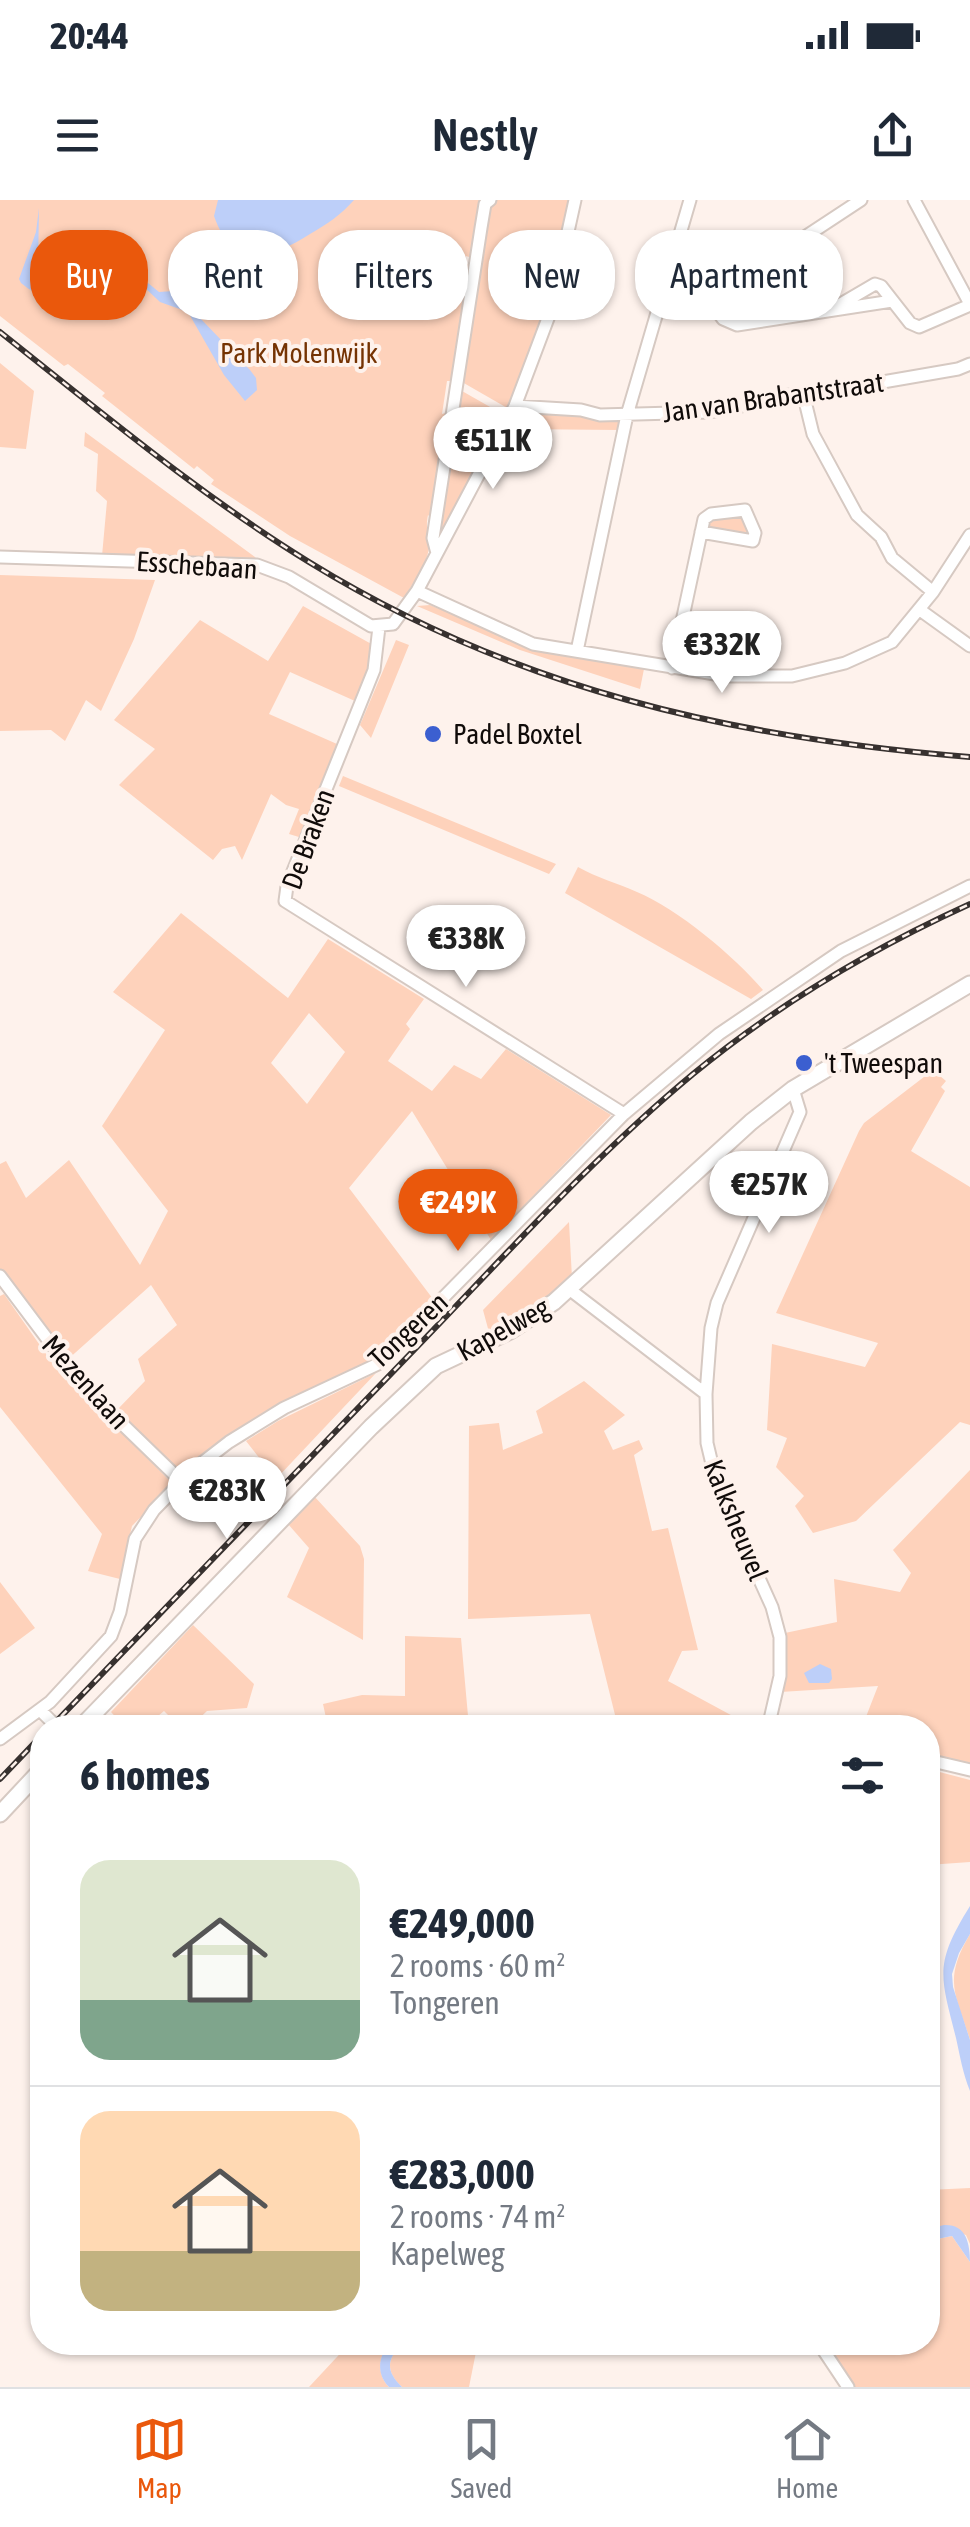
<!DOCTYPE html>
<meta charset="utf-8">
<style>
body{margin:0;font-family:"Asap Condensed",sans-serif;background:#f6f6f7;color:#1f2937;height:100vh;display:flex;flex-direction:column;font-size:38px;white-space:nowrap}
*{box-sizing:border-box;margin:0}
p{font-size:32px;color:#747a83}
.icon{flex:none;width:55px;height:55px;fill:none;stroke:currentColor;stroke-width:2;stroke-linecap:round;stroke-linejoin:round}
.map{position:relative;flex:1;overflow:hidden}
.side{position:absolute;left:30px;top:1515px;width:910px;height:640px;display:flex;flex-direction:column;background:#fff;border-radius:40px;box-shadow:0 2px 8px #0004}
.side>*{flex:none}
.hud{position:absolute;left:30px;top:30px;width:910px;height:90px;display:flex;gap:20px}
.price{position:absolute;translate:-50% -85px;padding:0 22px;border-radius:35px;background:#fff;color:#222;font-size:32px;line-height:65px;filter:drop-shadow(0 2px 5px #0008)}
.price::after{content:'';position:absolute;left:50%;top:60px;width:30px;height:22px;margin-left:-15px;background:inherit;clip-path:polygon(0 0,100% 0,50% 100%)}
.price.active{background:#ea580c;color:#fff}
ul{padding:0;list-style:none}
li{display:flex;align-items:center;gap:30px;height:250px;padding:0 50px}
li+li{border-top:2px solid #e0e1e3}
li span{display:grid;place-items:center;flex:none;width:280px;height:200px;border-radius:30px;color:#555}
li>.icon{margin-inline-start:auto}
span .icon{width:120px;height:120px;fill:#fffc;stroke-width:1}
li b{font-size:42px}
h2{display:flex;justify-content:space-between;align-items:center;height:120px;padding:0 50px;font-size:42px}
.chip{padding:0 35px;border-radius:40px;background:#fff;box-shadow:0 2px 8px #0004;font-size:35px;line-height:90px}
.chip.active{background:#ea580c;color:#fff}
.status{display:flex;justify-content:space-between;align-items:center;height:70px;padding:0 50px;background:#fff;direction:ltr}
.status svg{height:28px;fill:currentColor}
header{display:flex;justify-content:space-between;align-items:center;height:130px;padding:0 50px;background:#fff;font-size:45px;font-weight:600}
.menu{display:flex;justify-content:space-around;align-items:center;height:140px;border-top:2px solid #e0e1e3;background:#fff;font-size:28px;color:#747a83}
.menu a{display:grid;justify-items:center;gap:5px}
.menu .active{color:#ea580c}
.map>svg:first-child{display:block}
</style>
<div class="status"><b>20:44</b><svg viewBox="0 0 49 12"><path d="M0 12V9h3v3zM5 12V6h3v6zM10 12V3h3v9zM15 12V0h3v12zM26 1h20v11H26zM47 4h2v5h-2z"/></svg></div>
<header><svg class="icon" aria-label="menu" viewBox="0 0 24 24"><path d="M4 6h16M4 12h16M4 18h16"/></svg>Nestly<svg class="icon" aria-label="share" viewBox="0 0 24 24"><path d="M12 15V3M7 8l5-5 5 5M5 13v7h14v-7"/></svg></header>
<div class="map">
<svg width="970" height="2187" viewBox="0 0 970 2187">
<rect width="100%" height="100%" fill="#fef2ec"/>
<!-- green -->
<path fill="#fed2bb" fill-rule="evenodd" d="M0,0H483L472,58L466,56L465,63L471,66L453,181H447L442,214L449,212L432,319L428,315C426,325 427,329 429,338C432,359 414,381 404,398L290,336L211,284L214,280L197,266L194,269L102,196L105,193L68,164L64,166L0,116Z
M494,0H570L546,110L509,209L462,182L486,14Z
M755,80L770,113L741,114L724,100Z
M0,163L34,191L26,249L0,247Z
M462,191L506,216L439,339L460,196Z
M598,213L620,219L619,230L512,229L520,214Z
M85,232L263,363L102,356L107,301L96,291L98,254L84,246Z
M742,314L751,331L748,337L708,329V318Z
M0,375L155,380L134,439L101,511L86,500L65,541L51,530L0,531Z
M430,405L532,447L644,469L640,489L520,450L417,406Z
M303,406L375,446V450L355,501L290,472L269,514L337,544L299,637L289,634L299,609L286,605L271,594L242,660L235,646L222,649L213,660L119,585L155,549L114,520L200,420L268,461Z
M396,440L409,445L371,538L360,525Z
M343,576L556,664L549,674L339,586Z
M578,667C597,678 617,683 637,692C678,709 734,756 763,790L751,799L565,693Z
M181,713L288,798L328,739L424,799L406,824L410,829L388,861L432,891L454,865L481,879L506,849L611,915L491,1040L412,911L349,988L433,1099L370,1166L182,1274L116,1211L145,1181L138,1159L177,1125L151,1085L66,1161L0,1072V964L6,961L26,998L69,960L140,1065L168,1011L102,926L165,830L113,792ZM309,813L345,852L307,904L271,863Z
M933,870L946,881L941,887L945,891L911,951L970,987V1225L960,1222L856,1321L813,1333L795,1306L804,1296L776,1267L787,1238L767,1230L772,1144L865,1167L878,1143L776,1113L859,931L864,923Z
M569,1022L572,1078L545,1102L490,1136L483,1110Z
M4,1094L51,1161L173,1284L132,1326L120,1379L88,1371L102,1334L0,1207V1096Z
M376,1173L276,1279L246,1241L278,1221Z
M584,1181L625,1215L604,1231L613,1250L639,1240L643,1249L634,1255L652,1331L668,1328L698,1450L682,1451L668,1481L753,1527H618L590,1414L468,1419L469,1226L499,1223L503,1250L543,1233L536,1211Z
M970,1270V1567L928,1555V1528L862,1527L878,1486L780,1492L785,1433L837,1422L834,1379L900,1392L911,1373L893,1350Z
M314,1296L360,1346L364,1359L363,1440L287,1397L309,1348L288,1324Z
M0,1382L35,1428L0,1454Z
M193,1425L254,1484L247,1508L207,1511L189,1528L180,1527L164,1511L145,1527H125L111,1512Z
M405,1436L461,1438L469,1527H328L323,1504L362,1495L405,1496Z
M928,1569L970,1580V1662L928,1665Z
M970,1734V1840C955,1793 943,1780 970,1734Z
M970,1988V2044L966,2035L935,2026L928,2029V1990Z
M952,2036L970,2062V2187H855L839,2171L821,2143L928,2142V2041Z
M350,2143H390C379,2155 376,2174 389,2187H309Z
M402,2143H482L476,2152L469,2187H402C385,2171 387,2159 402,2143Z"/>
<!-- water -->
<path fill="#bdcff9" d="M218,0H354C342,14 326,25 310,34C272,58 233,71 214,16Z
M39,8L38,67L99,94C78,117 42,100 21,83L19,79L36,32Z
M148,83L159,92L174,91L250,170L256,178L257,190L245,201L224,175L188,112L160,102L143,86Z
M820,1464L831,1469L832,1479L829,1483H809L804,1473Z
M970,1706V1734L959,1753L952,1774L953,1787L970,1840V1891C963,1874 960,1856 956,1838C940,1775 934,1764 970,1706Z
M944,2025C966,2024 970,2043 970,2062L952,2036L928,2041V2029Z
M390,2143H402C387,2160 385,2170 402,2187H389C376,2174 378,2156 390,2143Z"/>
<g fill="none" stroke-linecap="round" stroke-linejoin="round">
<defs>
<path id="minor" d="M914,0L970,104
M751,70L773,112
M662,96L694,106L709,100L861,0
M709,100L723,119L737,125L892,101
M834,108L875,84L881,86L910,123L919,127L970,105
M803,193L813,234L857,315L881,337L892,358L933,392
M515,206L581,210L600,215L710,212L767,201L778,196L819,193L958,169L970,164
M437,353L433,338L481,28L485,4L490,0
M0,357L257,365L289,377L371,426L393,424L417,391L515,206L550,113L575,0
M417,391L533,444L727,476H792L845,463L892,442L933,392L970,335
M920,410L970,446
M379,427L374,470L287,686L285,701L624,914
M577,451L627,215L690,0
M672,468L704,319L711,314L745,310L755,333L753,341L701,332
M0,1076L82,1185L181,1281
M569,1089L706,1194
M40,1510L58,1528
M768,1528L780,1476V1437L772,1407L717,1285L707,1243L706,1194L711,1128L717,1103L800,912L793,889
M0,1539L50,1502L111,1436L120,1412L135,1339L154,1310L194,1269L229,1242L284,1208L378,1164L624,914L719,834L841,751L970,686
M928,1560L970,1570
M818,2142L848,2187"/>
<path id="major" d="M80,1528L371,1227L436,1166L510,1131L554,1102L751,922L793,889L970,784
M0,1614L42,1569"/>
</defs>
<!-- minor casing -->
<use href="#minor" stroke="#d6c9c2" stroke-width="15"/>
<!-- major casing -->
<use href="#major" stroke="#d6c9c2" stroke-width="19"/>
<!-- minor -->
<use href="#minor" stroke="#fff" stroke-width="11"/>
<!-- major -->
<use href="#major" stroke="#fff" stroke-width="15"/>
<defs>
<path id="rail" d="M0,132C101,212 200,295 309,362C515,489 732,538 970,557
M50,1528C171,1402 292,1276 413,1151C504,1057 592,958 693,874C777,805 871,749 970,704
M0,1579L42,1535"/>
</defs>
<!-- rail casing -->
<use href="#rail" stroke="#37312f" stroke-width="6"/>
<!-- rail -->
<use href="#rail" stroke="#fef2ec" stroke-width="2.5" stroke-dasharray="8" stroke-linecap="butt"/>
</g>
<!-- markers -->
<g fill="#3b5fd0" stroke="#fef2ec" stroke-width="4">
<circle cx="433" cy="534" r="10"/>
<circle cx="804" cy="863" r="10"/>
</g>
<g text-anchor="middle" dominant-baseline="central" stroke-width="8" stroke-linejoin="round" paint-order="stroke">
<!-- park labels -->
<g font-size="28" fill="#753303" stroke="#fef2ec">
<text x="299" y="153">Park Molenwijk</text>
</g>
<!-- street labels -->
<g font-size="28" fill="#100b09" stroke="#fef2ec">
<text transform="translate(773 197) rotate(-8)">Jan van Brabantstraat</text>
<text transform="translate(197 365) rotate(4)">Esschebaan</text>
<text transform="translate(308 639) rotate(-70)">De Braken</text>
<text transform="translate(503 1129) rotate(-29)">Kapelweg</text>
<text transform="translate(408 1130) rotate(-43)">Tongeren</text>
<text transform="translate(86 1182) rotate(48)">Mezenlaan</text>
<text transform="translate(736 1320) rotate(68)">Kalksheuvel</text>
</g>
<!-- poi labels -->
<g font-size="28" fill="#100b09" stroke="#fef2ec" text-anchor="start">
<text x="453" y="534">Padel Boxtel</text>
<text x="824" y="863">'t Tweespan</text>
</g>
</g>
</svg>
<b class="price" style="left:493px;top:292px">€511K</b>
<b class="price" style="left:722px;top:496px">€332K</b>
<b class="price" style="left:466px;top:790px">€338K</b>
<b class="price" style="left:769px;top:1036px">€257K</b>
<b class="price active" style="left:458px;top:1054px">€249K</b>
<b class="price" style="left:227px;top:1342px">€283K</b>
<div class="hud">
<a class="chip active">Buy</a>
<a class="chip">Rent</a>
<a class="chip">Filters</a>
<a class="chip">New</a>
<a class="chip">Apartment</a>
</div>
<section class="side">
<h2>6 homes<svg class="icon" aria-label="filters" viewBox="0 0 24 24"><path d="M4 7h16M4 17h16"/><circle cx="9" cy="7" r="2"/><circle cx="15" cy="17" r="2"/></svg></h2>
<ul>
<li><span style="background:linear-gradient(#dfe7d0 70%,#7fa58c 0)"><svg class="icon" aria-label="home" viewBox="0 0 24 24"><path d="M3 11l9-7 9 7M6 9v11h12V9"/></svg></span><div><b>€249,000</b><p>2 rooms · 60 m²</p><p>Tongeren</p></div></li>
<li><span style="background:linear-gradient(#ffd9b3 70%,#c2b280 0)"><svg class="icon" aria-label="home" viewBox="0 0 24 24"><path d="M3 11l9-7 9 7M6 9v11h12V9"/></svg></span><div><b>€283,000</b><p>2 rooms · 74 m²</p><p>Kapelweg</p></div></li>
</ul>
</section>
</div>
<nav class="menu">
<a class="active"><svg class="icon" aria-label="map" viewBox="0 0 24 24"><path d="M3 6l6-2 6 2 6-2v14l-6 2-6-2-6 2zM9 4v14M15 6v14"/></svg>Map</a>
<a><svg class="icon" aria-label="saved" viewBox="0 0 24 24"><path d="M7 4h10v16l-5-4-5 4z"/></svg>Saved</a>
<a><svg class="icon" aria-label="home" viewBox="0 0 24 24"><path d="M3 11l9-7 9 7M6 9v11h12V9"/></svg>Home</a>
</nav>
